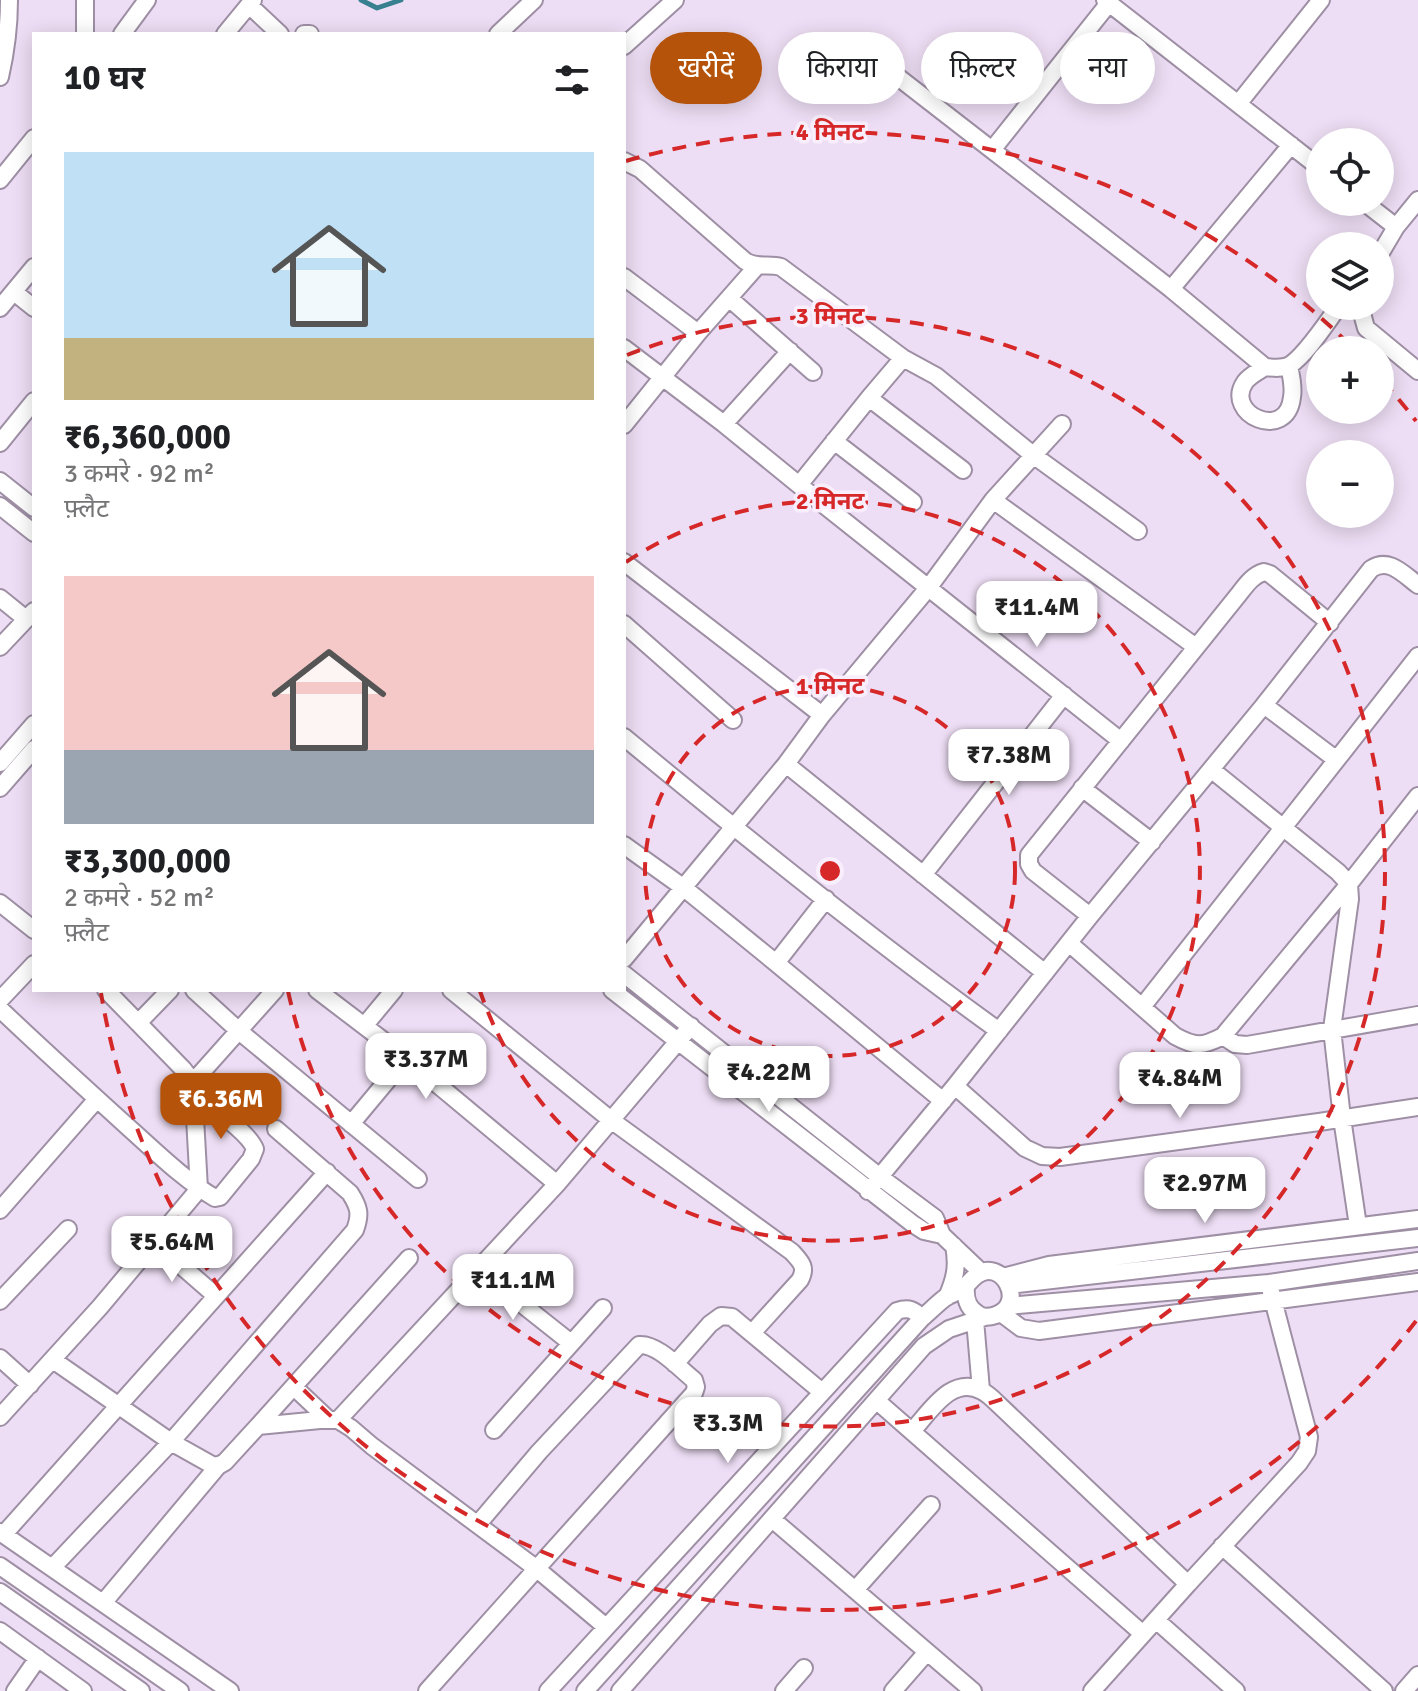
<!DOCTYPE html>
<html lang="hi">
<meta charset="utf-8">
<style>
body{margin:0;font-family:Signika,"Noto Sans Devanagari",sans-serif;background:#f2f2f2;color:#202124;height:100vh;display:flex;flex-direction:column;font-size:30px;white-space:nowrap}
*{box-sizing:border-box;margin:0}
p{font-size:26px;color:#757577}
.icon{flex:none;width:44px;height:44px;fill:none;stroke:currentColor;stroke-width:2;stroke-linecap:round;stroke-linejoin:round}
.map{position:relative;flex:1;overflow:hidden}
.details{position:absolute;left:32px;top:32px;width:594px;height:960px;display:flex;flex-direction:column;background:#fff;border-radius:0px;box-shadow:0 4px 20px #0003}
.details>*{flex:none}
.top-card{position:absolute;left:650px;top:32px;width:648px;height:72px;display:flex;gap:16px}
.tools{position:absolute;left:1306px;top:128px;display:grid;gap:16px}
.tools a{display:grid;place-items:center;width:88px;height:88px;border-radius:50%;background:#fff;box-shadow:0 4px 20px #0003;font-size:40px}
.price{position:absolute;translate:-50% -68px;padding:0 18px;border-radius:16px;background:#fff;color:#222;font-size:26px;line-height:52px;filter:drop-shadow(0 2px 4px #0008)}
.price::after{content:'';position:absolute;left:50%;top:48px;width:24px;height:18px;margin-left:-12px;background:inherit;clip-path:polygon(0 0,100% 0,50% 100%)}
.price.on{background:#b45309;color:#fff}
ul{padding:0;list-style:none}
li{display:grid;align-content:center;gap:16px;height:424px;padding:0 32px}
li span{display:grid;place-items:center;height:248px;border-radius:0px;color:#555}
li>.icon{margin-inline-start:auto}
span .icon{width:144px;height:144px;fill:#fffc;stroke-width:1}
li b{font-size:34px}
h2{display:flex;justify-content:space-between;align-items:center;height:96px;padding:0 32px;font-size:34px}
.chip{padding:0 28px;border-radius:36px;background:#fff;box-shadow:0 4px 20px #0003;font-size:28px;line-height:72px}
.chip.on{background:#b45309;color:#fff}
.map>svg:first-child{display:block}
</style>
<div class="map">
<svg width="1418" height="1691" viewBox="0 0 1418 1691">
<rect width="100%" height="100%" fill="#eedef5"/>
<g fill="none" stroke-linecap="round" stroke-linejoin="round">
<!-- stream -->
<path stroke="#378090" stroke-width="5" d="M361,0L377,8L401,0"/>
<defs>
<path id="minor" d="M85,0V34
M1105,0L1320,168
M1109,3L992,150L1171,289
M249,5L280,34
M122,34L147,0
M225,34L253,0
M304,34H310
M498,34L534,0
M624,46L675,0
M858,46L992,150
M0,77C6,51 9,26 9,0
M1238,104L1321,0
M1291,145L1171,289L1265,367C1274,368 1283,369 1290,365C1306,355 1327,322 1339,306
M624,161L640,169L745,261C757,269 768,263 781,267L903,358L936,376L1033,455L1138,531
M0,180L34,138
M1364,202L1396,227
M1380,254L1396,227L1418,200
M624,277L698,333L624,425
M14,292L34,308
M729,298L813,372
M1360,306L1366,328L1418,371
M0,308L34,267
M698,333L757,266
M624,348L724,424L790,351
M1265,367C1259,371 1250,375 1245,382C1223,414 1287,443 1292,397C1294,387 1291,375 1289,366
M869,398L963,470
M724,424L799,485L1121,741
M834,441L913,502
M0,443L34,401
M0,481L34,508
M799,485L869,398L903,358
M993,500L1196,647
M0,506L34,533
M624,562L822,715
M0,598L26,619
M624,624L733,720
M0,647L34,611
M1264,705L1334,758L1342,753L1418,656
M624,737C746,838 870,938 999,1031
M0,763L34,724
M786,764L1045,973
M1212,770L1338,872L1349,884L1350,899L1332,1029L1342,1118L1358,1226
M0,788L34,749
M1082,788L1152,842
M624,845L684,888L776,963
M923,875L1064,695
M826,899L776,963L943,1101
M0,903L34,930
M1090,916L1033,871L1029,864V855L1239,594C1246,585 1253,575 1264,572L1270,574L1330,623
M1069,943L1175,1036C1195,1047 1202,1047 1223,1036L1349,884L1418,796
M624,959L786,764L822,715L929,587L993,500L1062,424
M624,974L880,1177L935,1218L942,1235L981,1272
M106,990L183,1069L193,1082
M194,990L239,1031L418,1179
M317,990L401,1054L557,1184
M451,990L611,1120L792,1252C801,1262 807,1267 800,1280L752,1333
M612,990L913,1224L924,1231L942,1235
M0,1000L34,964
M1142,1007L1342,753
M0,1009C42,1049 85,1088 128,1127C156,1152 183,1179 215,1198L220,1197L251,1159L255,1149C248,1131 210,1107 194,1094
M138,1023L170,990
M365,1025L394,990
M1223,1036L1235,1044L1247,1045L1418,1015
M955,1086L1025,1148L1042,1156L1060,1157L1319,1122L1418,1107
M351,1124L406,1058
M868,1191L955,1086L1090,916L1264,705L1371,569C1389,557 1403,574 1418,585
M0,1210L97,1099
M154,1242L216,1296
M479,1270L571,1343
M1003,1277L1049,1265L1418,1219
M1010,1285L1418,1238
M947,1297C955,1279 958,1266 954,1246
M0,1301L68,1229
M1008,1306L1269,1283L1418,1261
M1001,1313L1021,1328L1039,1331L1418,1282
M975,1320L981,1390
M0,1358L30,1385
M53,1360L171,1442L212,1465L218,1466L225,1462L258,1426L320,1420H338L557,1184L691,1026
M675,1364L710,1324L721,1316L732,1317L822,1392
M294,1387L329,1420
M877,1401L1143,1634
M0,1417L100,1307L199,1189L193,1082L275,990
M338,1420L351,1428L372,1446L537,1569L606,1627
M258,1426L409,1258
M494,1430L603,1308
M912,1431C930,1412 952,1374 982,1391C988,1394 993,1399 997,1403L1188,1584L1092,1691
M772,1519L973,1691
M0,1532L230,1691
M4,1534L327,1172
M1222,1546L1384,1691
M0,1566L180,1691
M52,1568L171,1442L355,1230C361,1214 359,1207 350,1193L276,1129
M1188,1584L1299,1463L1307,1451L1309,1437L1271,1292
M855,1590L931,1505
M0,1592L141,1691
M103,1603L218,1466
M1156,1620L1236,1691
M0,1631L83,1691
M15,1691L38,1658
M427,1691L694,1393L696,1387L694,1380C680,1369 657,1343 639,1345L539,1452L478,1524
M548,1691L897,1311C909,1307 914,1310 922,1318
M585,1691L922,1318C930,1311 938,1303 946,1297C952,1294 958,1292 963,1288C968,1285 971,1279 977,1275C1001,1257 1028,1303 996,1315C990,1317 983,1318 978,1314C967,1308 965,1298 966,1287
M620,1691L924,1346L949,1329L985,1317
M784,1691L804,1668
M893,1691L927,1652
M1404,1691L1418,1675"/>
</defs>
<!-- minor casing -->
<use href="#minor" stroke="#9e8fa4" stroke-width="20"/>
<!-- minor -->
<use href="#minor" stroke="#fff" stroke-width="16"/>
</g>
<!-- distance rings -->
<g fill="none" stroke="#d62828" stroke-width="4" stroke-dasharray="14 10">
<circle cx="830" cy="871" r="185"/>
<path d="M626 562A370 370 0 1 1 480 991"/>
<path d="M627 355A555 555 0 1 1 288 991"/>
<path d="M1416 1321A739 739 0 0 1 101 993M626 161A739 739 0 0 1 1353 348M1383 381A739 739 0 0 1 1416 421"/>
</g>
<circle cx="830" cy="871" r="12" fill="#d62828" stroke="#f8eefc" stroke-width="4"/>
<g font-size="24" text-anchor="middle" font-weight="bold" fill="#d62828" stroke="#f8eefc" stroke-width="7" stroke-linejoin="round" paint-order="stroke">
<text x="830" y="140">4 मिनट</text>
<text x="830" y="324">3 मिनट</text>
<text x="830" y="509">2 मिनट</text>
<text x="830" y="694">1 मिनट</text>
</g>
</svg>
<div class="tools">
<a><svg class="icon" aria-label="locate" viewBox="0 0 24 24"><circle cx="12" cy="12" r="6"/><path d="M12 2v4M12 18v4M2 12h4M18 12h4"/></svg></a>
<a><svg class="icon" aria-label="layers" viewBox="0 0 24 24"><path d="M12 4l9 5-9 5-9-5zM3 14l9 5 9-5"/></svg></a>
<a>+</a>
<a>−</a>
</div>
<b class="price" style="left:1037px;top:649px">₹11.4M</b>
<b class="price" style="left:1009px;top:797px">₹7.38M</b>
<b class="price" style="left:426px;top:1101px">₹3.37M</b>
<b class="price" style="left:769px;top:1114px">₹4.22M</b>
<b class="price" style="left:1180px;top:1120px">₹4.84M</b>
<b class="price on" style="left:221px;top:1141px">₹6.36M</b>
<b class="price" style="left:1205px;top:1225px">₹2.97M</b>
<b class="price" style="left:172px;top:1284px">₹5.64M</b>
<b class="price" style="left:513px;top:1322px">₹11.1M</b>
<b class="price" style="left:728px;top:1465px">₹3.3M</b>
<div class="top-card">
<a class="chip on">खरीदें</a>
<a class="chip">किराया</a>
<a class="chip">फ़िल्टर</a>
<a class="chip">नया</a>
</div>
<section class="details">
<h2>10 घर<svg class="icon" aria-label="filters" viewBox="0 0 24 24"><path d="M4 7h16M4 17h16"/><circle cx="9" cy="7" r="2"/><circle cx="15" cy="17" r="2"/></svg></h2>
<ul>
<li><span style="background:linear-gradient(#bfe0f5 75%,#c2b280 0)"><svg class="icon" aria-label="home" viewBox="0 0 24 24"><path d="M3 11l9-7 9 7M6 9v11h12V9"/></svg></span><div><b>₹6,360,000</b><p>3 कमरे · 92 m²</p><p>फ़्लैट</p></div></li>
<li><span style="background:linear-gradient(#f6c9c9 70%,#9aa5b1 0)"><svg class="icon" aria-label="home" viewBox="0 0 24 24"><path d="M3 11l9-7 9 7M6 9v11h12V9"/></svg></span><div><b>₹3,300,000</b><p>2 कमरे · 52 m²</p><p>फ़्लैट</p></div></li>
</ul>
</section>
</div>
